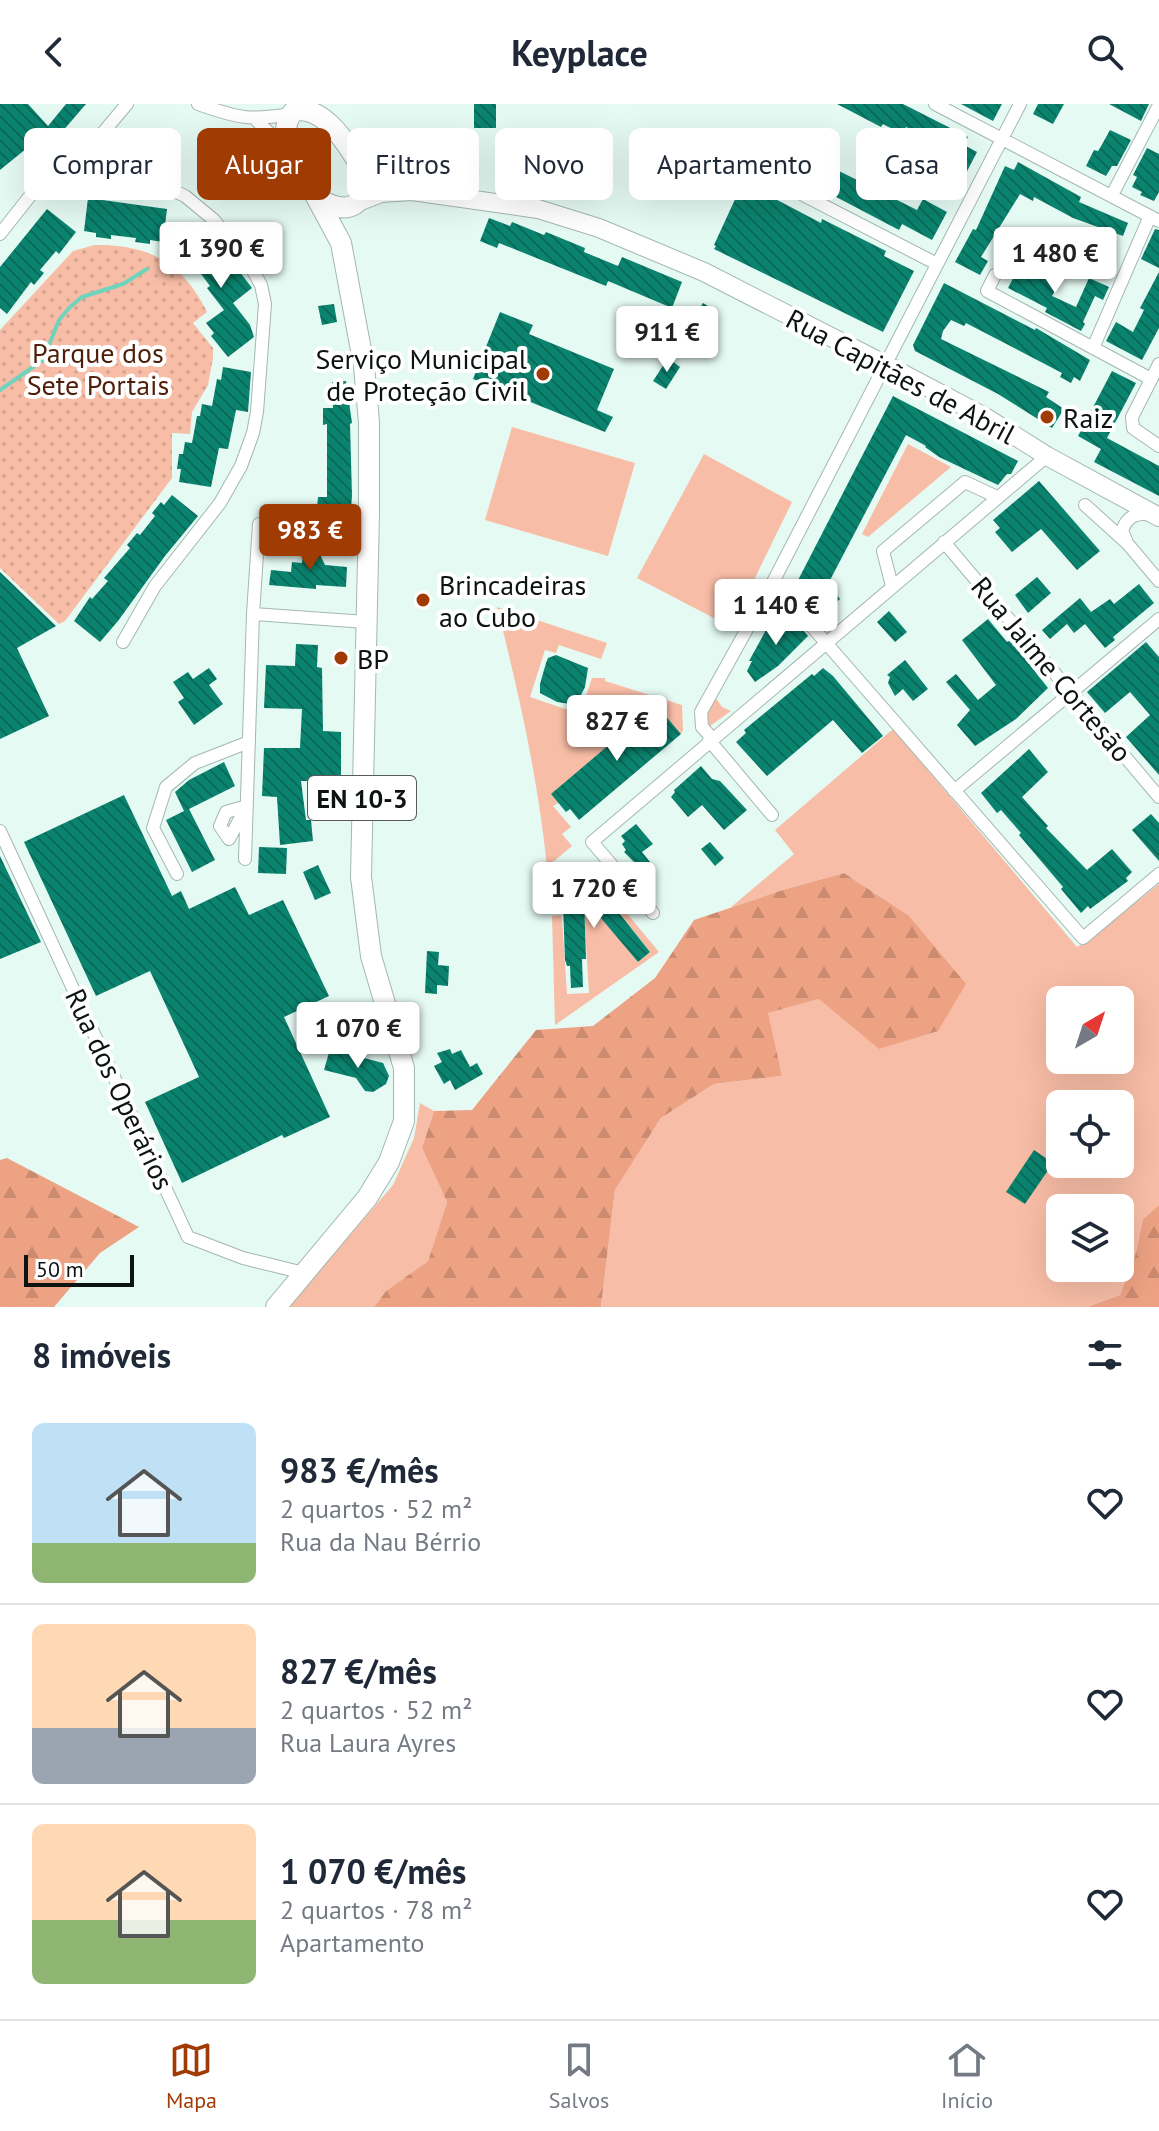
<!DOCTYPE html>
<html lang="pt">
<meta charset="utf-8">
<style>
body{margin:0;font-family:"PT Sans",sans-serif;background:#f6f6f7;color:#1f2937;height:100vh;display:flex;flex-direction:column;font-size:30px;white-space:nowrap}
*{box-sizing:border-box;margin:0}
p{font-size:26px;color:#747a83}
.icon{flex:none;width:44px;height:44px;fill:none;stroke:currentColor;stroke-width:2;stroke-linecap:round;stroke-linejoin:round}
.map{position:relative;height:1203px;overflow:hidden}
.panel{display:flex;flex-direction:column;background:#fff;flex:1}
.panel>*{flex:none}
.hud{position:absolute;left:24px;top:24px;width:1112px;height:72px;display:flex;gap:16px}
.needle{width:52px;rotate:39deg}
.tools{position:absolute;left:1046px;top:882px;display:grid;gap:16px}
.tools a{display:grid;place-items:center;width:88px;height:88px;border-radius:12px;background:#fff;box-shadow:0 8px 32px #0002;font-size:40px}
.scale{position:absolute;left:24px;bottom:20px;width:110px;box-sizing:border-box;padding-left:8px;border:4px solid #0d1311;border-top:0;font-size:22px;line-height:28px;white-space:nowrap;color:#0d1311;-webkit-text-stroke:6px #fff;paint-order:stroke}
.price{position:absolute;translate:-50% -68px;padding:0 18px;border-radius:8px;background:#fff;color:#222;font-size:26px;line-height:52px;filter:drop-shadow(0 2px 4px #0008)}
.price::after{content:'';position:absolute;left:50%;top:48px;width:24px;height:18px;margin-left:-12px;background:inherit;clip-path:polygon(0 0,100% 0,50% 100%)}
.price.on{background:#9f3b03;color:#fff}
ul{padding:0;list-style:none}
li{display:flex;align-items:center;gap:24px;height:200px;padding:0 32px}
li+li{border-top:2px solid #e0e1e3}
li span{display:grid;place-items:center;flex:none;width:224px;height:160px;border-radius:12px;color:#555}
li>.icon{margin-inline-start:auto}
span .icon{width:96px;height:96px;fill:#fffc;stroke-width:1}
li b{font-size:34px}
h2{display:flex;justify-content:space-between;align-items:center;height:96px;padding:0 32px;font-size:34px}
.pill{padding:0 28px;border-radius:12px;background:#fff;box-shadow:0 8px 32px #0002;font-size:28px;line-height:72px}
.pill.on{background:#9f3b03;color:#fff}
header{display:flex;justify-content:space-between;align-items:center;height:104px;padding:0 32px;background:#fff;font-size:36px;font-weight:700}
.tab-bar{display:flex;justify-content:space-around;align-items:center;height:112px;border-top:2px solid #e0e1e3;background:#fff;font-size:22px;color:#747a83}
.tab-bar a{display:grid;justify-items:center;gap:4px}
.tab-bar .on{color:#9f3b03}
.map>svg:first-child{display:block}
</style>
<header><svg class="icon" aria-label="back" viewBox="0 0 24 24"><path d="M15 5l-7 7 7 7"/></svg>Keyplace<svg class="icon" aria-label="search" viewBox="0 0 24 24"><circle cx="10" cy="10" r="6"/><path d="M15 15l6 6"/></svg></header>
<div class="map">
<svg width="1159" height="1203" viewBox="0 0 1159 1203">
<defs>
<pattern id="forest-firs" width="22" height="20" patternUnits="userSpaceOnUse" patternTransform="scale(2)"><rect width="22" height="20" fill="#eea284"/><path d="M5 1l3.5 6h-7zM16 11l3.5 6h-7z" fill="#cb8b71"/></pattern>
<pattern id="park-dots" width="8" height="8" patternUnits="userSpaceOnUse" patternTransform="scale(2)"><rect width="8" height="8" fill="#f8bda6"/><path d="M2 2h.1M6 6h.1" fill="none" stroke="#d3a28e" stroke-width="1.8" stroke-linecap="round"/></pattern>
<pattern id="building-back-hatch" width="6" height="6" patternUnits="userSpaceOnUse" patternTransform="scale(2)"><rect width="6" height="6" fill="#0b846f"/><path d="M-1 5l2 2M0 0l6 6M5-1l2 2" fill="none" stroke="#0a6b5a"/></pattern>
</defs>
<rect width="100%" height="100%" fill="#e6faf4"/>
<!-- green -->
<path fill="#f8bda6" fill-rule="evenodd" d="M512,323L635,359L608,452L485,416Z
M908,340L951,363L868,433L862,430Z
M704,350L792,398L731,523L637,474Z
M497,503L607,539L601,555L559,541L556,549L545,546L530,593L580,610L592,574H605V577L682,601L683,626L681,630L553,702L571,723L562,730L572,742L547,763C538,675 519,589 497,503Z
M715,593L722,603L731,607L710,622L706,613Z
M893,625L1077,843L1093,833L1159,780V1101L1143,1115L1135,1152L1120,1191L1087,1203H601L615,1086L661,1014L714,980L782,972L767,909L819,895L908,811L844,769L786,785L730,804L794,750L775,726ZM1060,896H1120V956H1060ZM1060,1000H1120V1060H1060ZM1060,1104H1120V1164H1060Z
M604,782L659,848L555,921L552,812L561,811L562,815L567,890L589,889L584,807L591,802L638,858L650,848L601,785Z
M420,999L434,1007L422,1044L447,1098L428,1157L386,1187L374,1203H288L393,1081L414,1034Z"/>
<!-- forest -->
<path fill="url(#forest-firs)" d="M844,769L908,811L966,880L938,927L879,945L819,895L768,909L782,972L714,980L661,1014L615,1086L601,1203H374L386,1187L428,1157L447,1098L422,1044L434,1007L472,1006L536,926L593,922L655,874L694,816L786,785Z
M7,1054L139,1123L100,1149L54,1203H0V1056Z
M1159,1101V1203H1087L1120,1191L1135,1152L1143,1115Z"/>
<!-- park -->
<path fill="url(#park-dots)" d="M95,141C149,140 183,159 207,208L193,219L213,244V254L208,281L192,308L190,330L172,329V374L65,517L59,520L0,464V226L73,147Z"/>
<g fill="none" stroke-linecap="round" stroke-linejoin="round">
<!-- stream -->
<path stroke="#70d3bb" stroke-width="4" d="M0,286L43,256L59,216L70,203L82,193L123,180L147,165"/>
</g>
<!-- building -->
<path fill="url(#building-back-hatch)" d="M0,0H28L48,22L66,0H86L43,50L32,40L0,66Z
M474,0H496V24H474Z
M837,0H903L968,33L964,41L977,48L963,75L942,64L946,56L938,52L941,46L924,36L925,33L906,23L902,30L883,20L881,23Z
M961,0H1002L993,17Z
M1038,0H1064L1053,20L1033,10Z
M1109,0H1149L1141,17Z
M1110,26L1131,36L1117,62H1112L1106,72L1086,62L1094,46L1098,47L1100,44Z
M769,32L917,106L923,95L947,108L932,136L902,120L899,126L758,52Z
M1147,44L1159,50V88L1154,97L1140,91L1142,88L1132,83L1137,73L1133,71Z
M1018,58L1081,93L1079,98L1128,119L1123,132L1073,114L1034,93L1033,97L1020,90L981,153L988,157L980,171L955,158L973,125L976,126L1005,62L1014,66Z
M743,78L821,119L822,115L886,147L884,152L914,167L883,228L714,145L716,142L714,141Z
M88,94L167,105L163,138L150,136V140L135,138L136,134L111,131V135L96,133V129L84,127Z
M47,105L76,128L59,150L56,147L40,166L44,169L34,181L31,178L7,210L0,204V163Z
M489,114L510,122L512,118L544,131L546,128L585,144L584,148L618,162L622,153L682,178L672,204L608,177L606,182L499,139L497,144L480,137Z
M204,121L252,184L233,199L250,221L254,233L228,253L211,232L214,229L206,219L224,206L207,184L210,182L195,162L192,165L183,153L197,143L179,140Z
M1155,125L1159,126V164L1141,155Z
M1032,158L1044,164L1040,171L1059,180L1052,192L1076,203L1089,174L1109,183L1103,196L1095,192L1083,218L1085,220L1081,227L1045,208L1047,204L1008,184L1021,159L1029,163Z
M1159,168V224L1142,256L1106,237L1116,218L1133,228L1144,206L1140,204Z
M944,179L1035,226L1036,224L1090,256L1080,277L1074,273L1071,279L1060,273L1062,269L966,219L964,222L951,216L943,227L941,235L1049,288L1046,293L1064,305L1052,324L998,290L915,247L913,241Z
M703,199L716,207L694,240L682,232Z
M334,200L337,218L322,221L318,202Z
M500,208L533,221L529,230L614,265L597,306L613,313L605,328L473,275Z
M668,254L680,263L666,285L653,277Z
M223,263L251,268L248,308L236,306L228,345L219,344L211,383L179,378L181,365H177L179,350H183L185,338L192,339L197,312H200L202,300L212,302L217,275L221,276Z
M1112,267L1136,279L1107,334L1159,362V392L1094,358L1101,345L1078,332Z
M346,277L352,319L350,320L352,392L350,417L316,414L318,393H327V320L323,321V304H333L332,278Z
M893,292L1018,357L1011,370H1007L998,381L939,353L925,343L926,342L906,331L828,480L840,495L820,512L795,482Z
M1039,377L1100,447L1077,466L1041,425L1012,448L995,428L1000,424L993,416Z
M172,391L198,412L165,452L118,517L100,538L74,517L90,493L92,495L108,477L104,474L130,444L127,441L137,429L140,431L155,412L152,409L161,398L164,401Z
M304,440L322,442L321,453L325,461L347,463L346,483L316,481V485L269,481L271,466L291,468L292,458L302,459Z
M0,468L56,522L17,544L49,612L0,635Z
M1037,473L1051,489L1028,509L1015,491Z
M1139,480L1154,499L1113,533L1115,536L1105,544L1085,520L1074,529L1067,520L1050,535L1042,526L1080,494L1091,508L1110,495L1114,500Z
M889,507L907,528L895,538L877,518Z
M789,510L808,532L778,562L755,578L747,567L752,557H749L766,526L781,513L783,515Z
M988,515L1007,538L1010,536L1048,584L1016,615L975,642L957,621L970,606L946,578L956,570L978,596L996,581L962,536Z
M1146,538L1159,553V671L1126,633L1150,611L1130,588L1105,609L1087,588Z
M296,540L318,541L317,563L322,564L323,627L341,628V677H301L306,716H311L313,737L280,741L277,693L262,692L264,644H300L302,605L264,604L266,561L295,562Z
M556,551L588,564L585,583L576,601L557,598L540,589V580L546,559L548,554Z
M905,556L928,585L913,597L903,585L895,592L888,579L890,573L887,571Z
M209,564L217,575L209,581L223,600L194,621L178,598L184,594L173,578L188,568L193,575Z
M823,564L833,572L883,632L862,649L833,616L767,672L736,638L746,629L744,626L812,570L814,572Z
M656,601L681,630L579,716L570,705L566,708L551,690Z
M1029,645L1048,668L1022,693L1048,722L1046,724L1087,766L1112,745L1132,768L1126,774L1128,777L1090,805L1088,802L1081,809L1061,785L1063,783L1019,731L1021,729L1001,706L997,709L981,689Z
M224,658L235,682L189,705L215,756L192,768L166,716L184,707L175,688L189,676Z
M701,662L712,675L720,677L747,706L724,726L702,701L688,713L671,693L675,688L674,686Z
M124,691L172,792L181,787L189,805L235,783L249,811L283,796L329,892L284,913L330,1013L284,1034L282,1031L182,1079L145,998L199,973L150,867L96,892L24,738Z
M1151,710L1159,719V757L1132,726Z
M636,720L653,740L642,748L650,758L641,765L624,748L626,746L622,740L625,737L621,732Z
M710,738L724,754L715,762L701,745Z
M259,743L287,744L286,770L258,769Z
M0,752L41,838L0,855Z
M318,761L331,789L315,796L303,768Z
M593,776L650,848L638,858L584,794L586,855H582L583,883L571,884L570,862H567L565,856L563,801Z
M427,847L439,848L438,861L449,862L448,882L437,881V890L425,889Z
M330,945L383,959L389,972L386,980L373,988L365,987L356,974L324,966Z
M450,945L452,950L461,946L470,963L477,959L483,970L455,986L450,976L444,980L434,962L442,958L437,949Z
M1034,1046L1053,1059L1025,1100L1006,1088Z"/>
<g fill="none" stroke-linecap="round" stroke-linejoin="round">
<defs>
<path id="minor" d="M198,0C238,14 249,17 291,10
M935,0L1159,117
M256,16L288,47
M753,65L937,160
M70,68L127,0
M1112,91L1159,1
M0,130L45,73L57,68L163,82L185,92L214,116L251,163L261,181L265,200L257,308L253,329L241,362L220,399L155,482L123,538
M995,171L987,187L1151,275
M1093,244L1150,112
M1159,260L1132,313L1133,324L1159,342
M1085,401L1127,439L1159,477
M1126,436L1122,427C1127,412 1137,408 1152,411
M944,438L1159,693
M773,478L1083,834L1159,770
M892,482L883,447L965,378L997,393
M253,510L366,518
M712,634L702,623L701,608L773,478L1020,0
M709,636L772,711
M954,687L1159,515
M247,702L229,735L220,722L226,708Z
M0,727L188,1133L243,1154L304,1169
M245,755L253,510L259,420
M177,770L153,724L166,683L195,659L249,638
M653,809L592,738L1047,352"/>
<path id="secondary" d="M362,65L406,84
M358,98L381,89L412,87L538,105L599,124L704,168L884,260L985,313L1047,352L1159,413"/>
<path id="primary" d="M276,1203L367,1094L389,1058L404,1017V964L371,852L361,773L369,409V318L364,262L341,139L286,37C285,27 286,15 294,7C325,0 351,46 362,65C369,103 348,113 317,94"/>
</defs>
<!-- minor casing -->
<use href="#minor" stroke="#a4b7b2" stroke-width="14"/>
<!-- secondary casing -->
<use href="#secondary" stroke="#a4b7b2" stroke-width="20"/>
<!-- primary casing -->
<use href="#primary" stroke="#a4b7b2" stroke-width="22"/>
<!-- minor -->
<use href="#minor" stroke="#fff" stroke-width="12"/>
<!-- secondary -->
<use href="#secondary" stroke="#fff" stroke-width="18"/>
<!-- primary -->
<use href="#primary" stroke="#fff" stroke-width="20"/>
</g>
<!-- markers -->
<g fill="#9f3b03" stroke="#fff" stroke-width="3">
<circle cx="543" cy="270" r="8"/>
<circle cx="1047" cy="313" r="8"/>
<circle cx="423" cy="496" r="8"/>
<circle cx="341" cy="554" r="8"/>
</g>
<g text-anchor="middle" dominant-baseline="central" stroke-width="8" stroke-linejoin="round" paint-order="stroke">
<!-- shield labels -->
<rect fill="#fff" stroke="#565a58" stroke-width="2" x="308" y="672" width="108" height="44" rx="6"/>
<g font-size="26" font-weight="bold" fill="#0d1311">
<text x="362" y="694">EN 10-3</text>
</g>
<!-- park labels -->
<g font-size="28" fill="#4f1f0a" stroke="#fff">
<text x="98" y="248">Parque dos<tspan x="98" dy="32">Sete Portais</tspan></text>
</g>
<!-- poi labels -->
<g font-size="28" fill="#0d1311" stroke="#fff" text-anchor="start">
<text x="527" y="254" text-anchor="end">Serviço Municipal<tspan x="527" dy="32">de Proteção Civil</tspan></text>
<text x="1063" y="313">Raiz</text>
<text x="439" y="480">Brincadeiras<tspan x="439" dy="32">ao Cubo</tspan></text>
<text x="357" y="554">BP</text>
</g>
<!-- street labels -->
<g font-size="28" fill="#0d1311" stroke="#fff">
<text transform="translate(901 272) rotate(28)">Rua Capitães de Abril</text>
<text transform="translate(1052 565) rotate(50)">Rua Jaime Cortesão</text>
<text transform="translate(120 985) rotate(65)">Rua dos Operários</text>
</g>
</g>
</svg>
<div class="tools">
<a><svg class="needle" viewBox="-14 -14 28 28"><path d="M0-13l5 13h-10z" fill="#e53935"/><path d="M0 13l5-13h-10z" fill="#747a83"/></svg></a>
<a><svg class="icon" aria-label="locate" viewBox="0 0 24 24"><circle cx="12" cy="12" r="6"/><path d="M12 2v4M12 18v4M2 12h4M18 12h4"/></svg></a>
<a><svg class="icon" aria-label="layers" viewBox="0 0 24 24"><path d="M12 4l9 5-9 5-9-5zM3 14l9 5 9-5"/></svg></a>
</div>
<div class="scale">50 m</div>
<b class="price" style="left:221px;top:186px">1 390 €</b>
<b class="price" style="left:1055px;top:191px">1 480 €</b>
<b class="price" style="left:667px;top:270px">911 €</b>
<b class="price on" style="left:310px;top:468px">983 €</b>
<b class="price" style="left:776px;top:543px">1 140 €</b>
<b class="price" style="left:617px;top:659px">827 €</b>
<b class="price" style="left:594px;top:826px">1 720 €</b>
<b class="price" style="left:358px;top:966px">1 070 €</b>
<div class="hud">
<a class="pill">Comprar</a>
<a class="pill on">Alugar</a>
<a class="pill">Filtros</a>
<a class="pill">Novo</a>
<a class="pill">Apartamento</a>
<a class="pill">Casa</a>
</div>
</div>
<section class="panel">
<h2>8 imóveis<svg class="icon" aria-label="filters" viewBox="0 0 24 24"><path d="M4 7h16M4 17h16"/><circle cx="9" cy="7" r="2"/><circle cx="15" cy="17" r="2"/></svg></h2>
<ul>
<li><span style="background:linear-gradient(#bfe0f5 75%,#8fb573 0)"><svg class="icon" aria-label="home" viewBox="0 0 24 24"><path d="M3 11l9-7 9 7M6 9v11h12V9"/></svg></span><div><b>983 €/mês</b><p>2 quartos · 52 m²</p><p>Rua da Nau Bérrio</p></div><svg class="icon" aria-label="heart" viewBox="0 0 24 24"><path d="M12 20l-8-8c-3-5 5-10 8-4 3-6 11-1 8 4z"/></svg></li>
<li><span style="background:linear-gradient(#ffd9b3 65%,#9aa5b1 0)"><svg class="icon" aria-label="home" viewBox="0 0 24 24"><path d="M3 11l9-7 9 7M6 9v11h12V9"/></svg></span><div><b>827 €/mês</b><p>2 quartos · 52 m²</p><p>Rua Laura Ayres</p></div><svg class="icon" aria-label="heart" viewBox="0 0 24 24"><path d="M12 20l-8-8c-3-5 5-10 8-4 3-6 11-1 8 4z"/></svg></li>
<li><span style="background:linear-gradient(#ffd9b3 60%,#8fb573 0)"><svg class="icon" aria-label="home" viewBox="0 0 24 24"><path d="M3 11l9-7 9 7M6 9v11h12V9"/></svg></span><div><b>1 070 €/mês</b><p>2 quartos · 78 m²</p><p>Apartamento</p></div><svg class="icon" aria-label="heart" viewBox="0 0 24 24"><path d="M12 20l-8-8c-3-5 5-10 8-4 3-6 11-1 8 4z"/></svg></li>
</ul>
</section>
<nav class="tab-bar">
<a class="on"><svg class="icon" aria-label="map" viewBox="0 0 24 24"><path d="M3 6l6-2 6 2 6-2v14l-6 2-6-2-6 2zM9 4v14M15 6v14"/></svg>Mapa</a>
<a><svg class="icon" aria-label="saved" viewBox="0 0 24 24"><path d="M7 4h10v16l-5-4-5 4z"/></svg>Salvos</a>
<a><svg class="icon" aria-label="home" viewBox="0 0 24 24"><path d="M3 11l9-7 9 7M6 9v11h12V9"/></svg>Início</a>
</nav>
